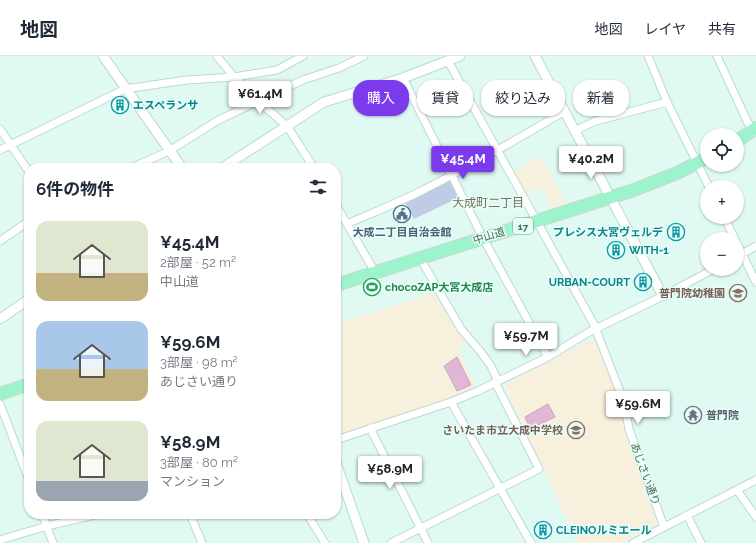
<!DOCTYPE html>
<html lang="ja">
<meta charset="utf-8">
<style>
body{margin:0;font-family:Raleway,"Noto Sans JP",sans-serif;background:#f2f2f3;color:#1f2937;height:100vh;display:flex;flex-direction:column;font-size:15px;white-space:nowrap}
*{box-sizing:border-box;margin:0}
p{font-size:13px;color:#747a83}
.icon{flex:none;width:22px;height:22px;fill:none;stroke:currentColor;stroke-width:2;stroke-linecap:round;stroke-linejoin:round}
.map{position:relative;flex:1;overflow:hidden}
.sheet{position:absolute;left:24px;top:107px;width:317px;height:356px;display:flex;flex-direction:column;background:#fff;border-radius:16px;box-shadow:0 1px 3px #0004}
.sheet>*{flex:none}
.hud{position:absolute;left:353px;top:24px;width:343px;height:36px;display:flex;gap:8px}
.controls{position:absolute;left:700px;top:72px;display:grid;gap:8px}
.controls a{display:grid;place-items:center;width:44px;height:44px;border-radius:50%;background:#fff;box-shadow:0 1px 3px #0004;font-size:20px}
.price{position:absolute;translate:-50% -34px;padding:0 9px;border-radius:4px;background:#fff;color:#222;font-size:13px;line-height:26px;filter:drop-shadow(0 1px 2px #0008)}
.price::after{content:'';position:absolute;left:50%;top:24px;width:12px;height:9px;margin-left:-6px;background:inherit;clip-path:polygon(0 0,100% 0,50% 100%)}
.price.active{background:#7c3aed;color:#fff}
ul{padding:0;list-style:none}
li{display:flex;align-items:center;gap:12px;height:100px;padding:0 12px}
li span{display:grid;place-items:center;flex:none;width:112px;height:80px;border-radius:12px;color:#555}
li>.icon{margin-inline-start:auto}
span .icon{width:48px;height:48px;fill:#fffc;stroke-width:1}
li b{font-size:17px}
h2{display:flex;justify-content:space-between;align-items:center;height:48px;padding:0 12px;font-size:17px}
.tag{padding:0 14px;border-radius:16px;background:#fff;box-shadow:0 1px 3px #0004;font-size:14px;line-height:36px}
.tag.active{background:#7c3aed;color:#fff}
header{display:flex;align-items:center;gap:24px;box-sizing:border-box;height:56px;padding:0 20px;background:#fff;border-bottom:1px solid #e0e1e3}
header strong{font-size:19px}
nav{display:flex;gap:22px;margin-inline-start:auto;font-size:14px}
.map>svg:first-child{display:block}
</style>
<header>
<strong>地図</strong>
<nav><a>地図</a><a>レイヤ</a><a>共有</a></nav>
</header>
<div class="map">
<svg width="756" height="487" viewBox="0 0 756 487">
<rect width="100%" height="100%" fill="#e0faf3"/>
<!-- education -->
<path fill="#f6f0dd" d="M541,100L566,147L551,152L540,131L526,139L512,116Z
M434,237L466,286L458,294L478,333L336,379V268Z
M594,282L620,346L636,402L660,467L621,487H578L504,329Z"/>
<!-- green -->
<path fill="#c0cbe6" d="M450,124L458,142L414,163L405,146Z"/>
<!-- water -->
<path fill="#e1b7d6" stroke="#d29ec4" d="M457,301L471,329L457,335L444,310Z
M548,348L555,361L530,373L525,361Z"/>
<g fill="none" stroke-linecap="round" stroke-linejoin="round">
<defs>
<path id="minor" d="M217,0L234,21L258,45L287,70L314,112
M648,0L667,46L709,131
M717,0L748,67L755,76
M448,5L597,274
M403,22L483,182L548,301
M0,73L29,116
M576,74L596,65L667,46
M0,94L125,33L187,24L234,21L277,14L303,0
M131,112L169,95L217,65L258,45L303,24L339,12L364,0
M336,149L375,216
M724,161L735,183
M347,168C370,158 392,149 415,138C466,113 516,84 565,55
M0,185L29,165
M737,188L756,226
M737,201L756,190
M420,202L461,273L480,295L491,310L498,325
M596,274L624,346L629,373L664,471
M451,346L531,487
M0,348L29,424
M370,372L428,487
M336,384L451,346L478,335L548,301L589,276L663,240L714,213
M737,434L756,461
M42,458L53,487
M190,458L202,487
M307,458L325,487
M687,459L701,487
M0,484L47,470L99,458
M391,487L539,413L495,326
M633,487L756,424"/>
<path id="tertiary" d="M103,0L182,112
M535,0L663,240
M222,112L324,46L403,22L460,0
M0,263L29,243
M336,407L364,487"/>
<path id="trunk" d="M737,85L756,72
M336,229L634,134L677,117L707,102
M0,338L29,328"/>
</defs>
<!-- minor casing -->
<use href="#minor" stroke="#bbdacd" stroke-width="9"/>
<!-- tertiary casing -->
<use href="#tertiary" stroke="#bbdacd" stroke-width="11"/>
<!-- trunk casing -->
<use href="#trunk" stroke="#ccd7d1" stroke-width="14"/>
<!-- minor -->
<use href="#minor" stroke="#fff" stroke-width="7"/>
<!-- tertiary -->
<use href="#tertiary" stroke="#fff" stroke-width="9"/>
<!-- trunk -->
<use href="#trunk" stroke="#9cf3cc" stroke-width="12"/>
</g>
<!-- icons -->
<defs>
<symbol id="building-ring" viewBox="-11 -11 22 22"><circle r="9.5" fill="#e6fef7" stroke="#0f9aa8" stroke-width="1.5"/><path d="M-4-6H4V6H1V3H-1V6H-4ZM-2.5-4.3h1.7v1.8h-1.7ZM.8-4.3h1.7v1.8H.8ZM-2.5-1h1.7V.8h-1.7ZM.8-1h1.7V.8H.8Z" fill="#0f9aa8"/></symbol>
<symbol id="civic-ring" viewBox="-11 -11 22 22"><circle r="9.5" fill="#e6fef7" stroke="#5c6f8a" stroke-width="1.5"/><path d="M-.6-6.5H3V-4.5H.6V-3L4-1V1h2V6H-6V1h2V-1L-.6-3ZM-1.2 2.5V6h2.4V2.5Z" fill="#5c6f8a"/></symbol>
<symbol id="stadium-ring" viewBox="-11 -11 22 22"><circle r="9.5" fill="#e6fef7" stroke="#2e9e5b" stroke-width="1.5"/><path d="M0-5a6.5 5 0 1 0 0 10a6.5 5 0 1 0 0-10ZM-3.5-1.8h7v3.6h-7Z" fill="#2e9e5b"/></symbol>
<symbol id="school-ring" viewBox="-11 -11 22 22"><circle r="9.5" fill="#e6fef7" stroke="#8d6e63" stroke-width="1.5"/><path d="M0-5L7-2L0 1L-7-2ZM-4 1L0 2.5L4 1V4Q0 6-4 4Z" fill="#8d6e63"/></symbol>
<symbol id="temple-ring" viewBox="-11 -11 22 22"><circle r="9.5" fill="#e6fef7" stroke="#6b7280" stroke-width="1.5"/><path d="M0-6L5-2H3V0L6.5 2.5H4V6H1.5V3h-3V6H-4V2.5H-6.5L-3 0V-2H-5Z" fill="#6b7280"/></symbol>
</defs>
<g fill-rule="evenodd">
<use href="#building-ring" x="110" y="39" width="20" height="20"/>
<use href="#civic-ring" x="392" y="148" width="20" height="20"/>
<use href="#building-ring" x="666" y="166" width="20" height="20"/>
<use href="#building-ring" x="606" y="184" width="20" height="20"/>
<use href="#building-ring" x="633" y="216" width="20" height="20"/>
<use href="#stadium-ring" x="362" y="221" width="20" height="20"/>
<use href="#school-ring" x="728" y="227" width="20" height="20"/>
<use href="#temple-ring" x="683" y="349" width="20" height="20"/>
<use href="#school-ring" x="566" y="364" width="20" height="20"/>
<use href="#building-ring" x="533" y="464" width="20" height="20"/>
</g>
<g text-anchor="middle" dominant-baseline="central" stroke-width="3" stroke-linejoin="round" paint-order="stroke">
<!-- shield labels -->
<rect fill="#e6fef7" stroke="#789a8a" stroke-width="1" x="513" y="162" width="20" height="16" rx="3"/>
<g font-size="10" font-weight="bold" fill="#496f5b">
<text x="523" y="170">17</text>
</g>
<!-- culture labels -->
<g font-size="11" font-weight="bold" fill="#0d838f" stroke="#e6fef7" text-anchor="start">
<text x="133" y="49">エスペランサ</text>
<text x="663" y="176" text-anchor="end">プレシス大宮ヴェルデ</text>
<text x="629" y="194">WITH-1</text>
<text x="630" y="226" text-anchor="end">URBAN-COURT</text>
<text x="556" y="474">CLEINOルミエール</text>
</g>
<!-- service labels -->
<g font-size="11" font-weight="bold" fill="#4e5e75" stroke="#e6fef7">
<text x="402" y="176">大成二丁目自治会館</text>
</g>
<!-- street labels -->
<g font-size="11" fill="#496f5b" stroke="#e6fef7">
<text transform="translate(489 180) rotate(-17)">中山道</text>
<text transform="translate(645 418) rotate(70)">あじさい通り</text>
</g>
<!-- leisure labels -->
<g font-size="11" font-weight="bold" fill="#27864d" stroke="#e6fef7" text-anchor="start">
<text x="385" y="231">chocoZAP大宮大成店</text>
</g>
<!-- education labels -->
<g font-size="11" font-weight="bold" fill="#785e54" stroke="#e6fef7" text-anchor="end">
<text x="725" y="237">普門院幼稚園</text>
<text x="563" y="374">さいたま市立大成中学校</text>
</g>
<!-- worship labels -->
<g font-size="11" font-weight="bold" fill="#5b616d" stroke="#e6fef7" text-anchor="start">
<text x="706" y="359">普門院</text>
</g>
<!-- neighbourhood labels -->
<g font-size="12" fill="#787054" stroke="#e6fef7">
<text x="488" y="147">大成町二丁目</text>
</g>
</g>
</svg>
<div class="controls">
<a><svg class="icon" aria-label="locate" viewBox="0 0 24 24"><circle cx="12" cy="12" r="6"/><path d="M12 2v4M12 18v4M2 12h4M18 12h4"/></svg></a>
<a>+</a>
<a>−</a>
</div>
<b class="price" style="left:260px;top:59px">¥61.4M</b>
<b class="price active" style="left:463px;top:124px">¥45.4M</b>
<b class="price" style="left:591px;top:124px">¥40.2M</b>
<b class="price" style="left:526px;top:301px">¥59.7M</b>
<b class="price" style="left:638px;top:369px">¥59.6M</b>
<b class="price" style="left:390px;top:434px">¥58.9M</b>
<div class="hud">
<a class="tag active">購入</a>
<a class="tag">賃貸</a>
<a class="tag">絞り込み</a>
<a class="tag">新着</a>
</div>
<section class="sheet">
<h2>6件の物件<svg class="icon" aria-label="filters" viewBox="0 0 24 24"><path d="M4 7h16M4 17h16"/><circle cx="9" cy="7" r="2"/><circle cx="15" cy="17" r="2"/></svg></h2>
<ul>
<li><span style="background:linear-gradient(#dfe7d0 65%,#c2b280 0)"><svg class="icon" aria-label="home" viewBox="0 0 24 24"><path d="M3 11l9-7 9 7M6 9v11h12V9"/></svg></span><div><b>¥45.4M</b><p>2部屋 · 52 m²</p><p>中山道</p></div></li>
<li><span style="background:linear-gradient(#a9c7e8 60%,#c2b280 0)"><svg class="icon" aria-label="home" viewBox="0 0 24 24"><path d="M3 11l9-7 9 7M6 9v11h12V9"/></svg></span><div><b>¥59.6M</b><p>3部屋 · 98 m²</p><p>あじさい通り</p></div></li>
<li><span style="background:linear-gradient(#dfe7d0 75%,#9aa5b1 0)"><svg class="icon" aria-label="home" viewBox="0 0 24 24"><path d="M3 11l9-7 9 7M6 9v11h12V9"/></svg></span><div><b>¥58.9M</b><p>3部屋 · 80 m²</p><p>マンション</p></div></li>
</ul>
</section>
</div>
